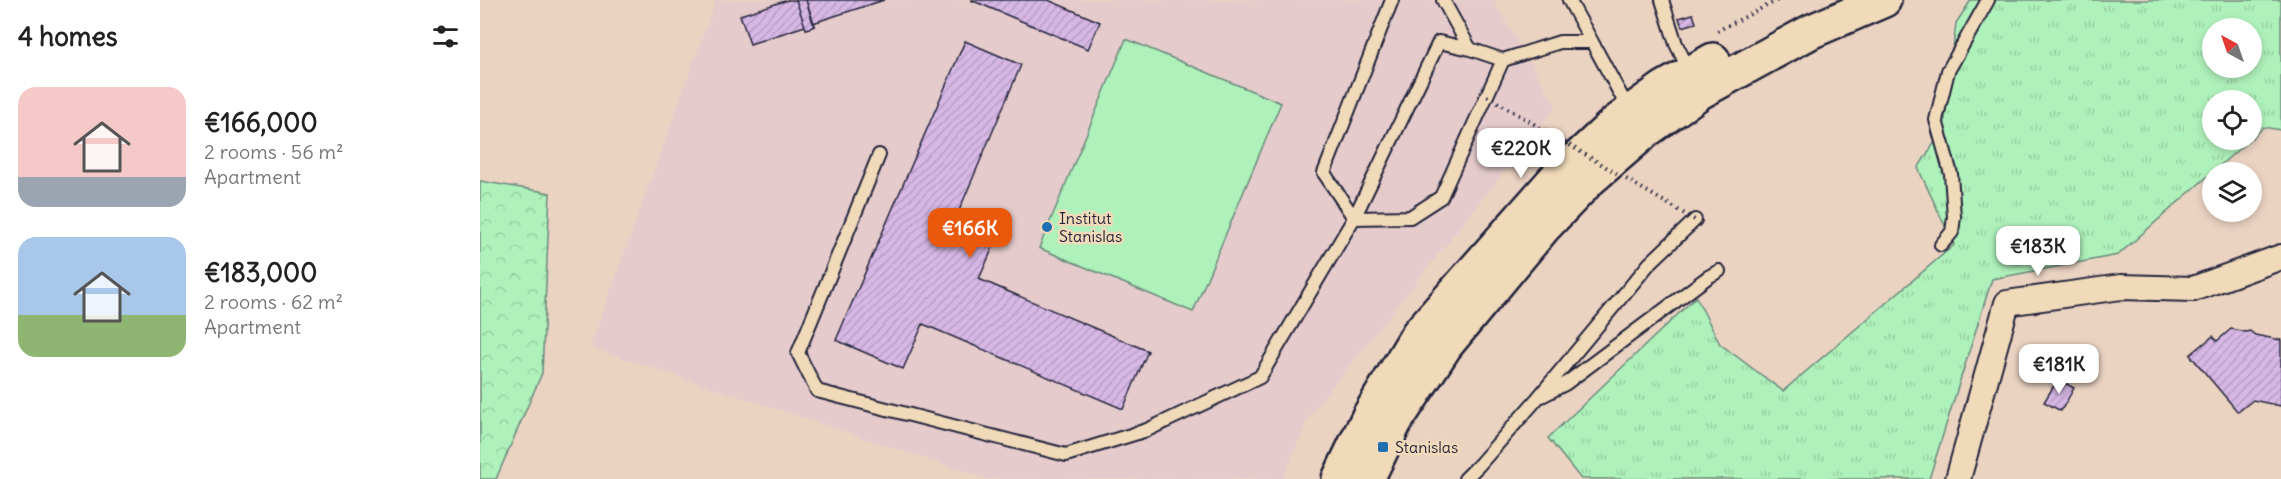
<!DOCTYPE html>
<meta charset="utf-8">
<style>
body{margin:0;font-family:Delius,sans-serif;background:#f6f6f6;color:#222;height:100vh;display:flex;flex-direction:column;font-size:22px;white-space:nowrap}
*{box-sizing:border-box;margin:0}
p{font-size:20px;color:#767676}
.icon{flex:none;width:33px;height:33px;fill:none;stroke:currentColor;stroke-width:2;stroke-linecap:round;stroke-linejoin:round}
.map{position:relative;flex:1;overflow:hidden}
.sheet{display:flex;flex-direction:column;background:#fff;width:480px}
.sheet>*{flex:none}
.needle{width:39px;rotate:320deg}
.fabs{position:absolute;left:1722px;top:18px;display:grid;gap:12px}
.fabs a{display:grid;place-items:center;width:60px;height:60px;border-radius:50%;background:#fff;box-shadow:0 3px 9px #0003;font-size:30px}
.price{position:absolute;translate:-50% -51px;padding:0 14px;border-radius:12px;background:#fff;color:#222;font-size:20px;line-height:39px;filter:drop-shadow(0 2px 3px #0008)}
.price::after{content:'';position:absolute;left:50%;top:36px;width:18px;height:14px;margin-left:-9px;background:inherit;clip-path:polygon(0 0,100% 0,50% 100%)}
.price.active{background:#ea580c;color:#fff}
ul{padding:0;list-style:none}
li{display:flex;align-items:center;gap:18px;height:150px;padding:0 18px}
li span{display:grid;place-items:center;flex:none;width:168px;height:120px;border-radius:18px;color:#555}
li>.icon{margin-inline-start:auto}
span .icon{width:72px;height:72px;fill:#fffc;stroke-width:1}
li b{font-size:26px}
h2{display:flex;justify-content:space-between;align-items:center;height:72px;padding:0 18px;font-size:26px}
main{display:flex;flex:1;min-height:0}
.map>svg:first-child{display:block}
</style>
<main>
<section class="sheet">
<h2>4 homes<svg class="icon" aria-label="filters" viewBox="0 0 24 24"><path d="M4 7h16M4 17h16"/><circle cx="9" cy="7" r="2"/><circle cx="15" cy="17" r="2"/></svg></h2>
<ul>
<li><span style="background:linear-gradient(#f6c9c9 75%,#9aa5b1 0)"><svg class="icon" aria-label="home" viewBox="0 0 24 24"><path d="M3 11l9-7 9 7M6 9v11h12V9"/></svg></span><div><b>€166,000</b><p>2 rooms · 56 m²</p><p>Apartment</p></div></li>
<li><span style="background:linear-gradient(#a9c7e8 65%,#8fb573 0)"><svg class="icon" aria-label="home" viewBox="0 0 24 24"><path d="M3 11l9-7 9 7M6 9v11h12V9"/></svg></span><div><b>€183,000</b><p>2 rooms · 62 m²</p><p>Apartment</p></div></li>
</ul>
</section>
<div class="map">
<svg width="1801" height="479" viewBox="0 0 1801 479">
<defs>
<pattern id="grass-tufts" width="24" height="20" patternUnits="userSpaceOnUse" patternTransform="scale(1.5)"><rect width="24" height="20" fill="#aff1bb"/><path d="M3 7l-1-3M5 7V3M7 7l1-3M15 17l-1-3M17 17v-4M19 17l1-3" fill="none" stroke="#96cea2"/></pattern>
<pattern id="forest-crowns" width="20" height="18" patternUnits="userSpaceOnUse" patternTransform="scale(1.5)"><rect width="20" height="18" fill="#aff1bb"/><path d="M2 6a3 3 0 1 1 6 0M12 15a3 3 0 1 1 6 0" fill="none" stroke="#96cea2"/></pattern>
<pattern id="building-hatch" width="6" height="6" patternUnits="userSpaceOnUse" patternTransform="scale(1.5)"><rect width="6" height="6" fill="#d7b8e5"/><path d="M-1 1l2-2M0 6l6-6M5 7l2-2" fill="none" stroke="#b89ec5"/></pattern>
</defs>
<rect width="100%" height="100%" fill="#ebd3c2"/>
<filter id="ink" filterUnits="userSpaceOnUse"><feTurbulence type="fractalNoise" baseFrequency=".0167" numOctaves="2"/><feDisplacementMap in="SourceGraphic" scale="12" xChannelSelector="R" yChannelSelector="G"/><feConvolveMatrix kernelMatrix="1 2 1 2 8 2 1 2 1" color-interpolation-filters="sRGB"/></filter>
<g filter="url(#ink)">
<!-- built -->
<path fill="#e5cbcc" d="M236,0H1013L1076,107L829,416L803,479H507L110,347Z"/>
<!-- grass -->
<path fill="url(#grass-tufts)" stroke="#688a7b" stroke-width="1.5" fill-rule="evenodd" d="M1491,0H1801V130L1783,127L1772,138V100H1732V140H1769L1638,255L1512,279L1449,479H1101L1068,438L1216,297L1240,344L1303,391L1474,245L1438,168L1464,128L1476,23ZM1732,28H1772V68H1732Z"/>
<!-- forest -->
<path fill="url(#forest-crowns)" stroke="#688a7b" stroke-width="1.5" d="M0,181L70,193L62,373L16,479H0Z"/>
<!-- pitch -->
<path fill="#aff1bb" stroke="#688a7b" stroke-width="1.5" d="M646,39L801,103L713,312L559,248Z"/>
<!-- building -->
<path fill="url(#building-hatch)" stroke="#22223b" stroke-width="1.5" d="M308,0H316L325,26L270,44L260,15Z
M316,0H326L335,26L326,29Z
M326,0H404L333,23Z
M491,0H568L620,22L608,49Z
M1213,14L1216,23L1202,27L1199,18Z
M485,41L541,65L475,220L517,238L499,279L668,351L643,409L443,324L423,369L356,340Z
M1751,329L1766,332L1770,331L1775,335L1801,340V406L1773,400L1758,412L1710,355L1733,336L1737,341Z
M1578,379L1594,388L1581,411L1564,402Z"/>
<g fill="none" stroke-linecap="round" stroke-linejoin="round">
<defs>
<path id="lane" d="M963,0L990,49L1023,60
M1089,0L1112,42
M1182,0L1196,44L1210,72
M399,155L318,353L337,391L586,455L667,430L780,377L874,218L930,217L961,197L1023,60L1080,42H1112L1149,110
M874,218L844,173L912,0
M874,218L959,42L990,49
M1461,245L1472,232L1474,217L1471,174L1456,120L1468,71L1508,0
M1062,396L1085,384L1228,277L1239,271
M985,479L999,465L1056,400L1169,264L1215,220"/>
<path id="street" d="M1478,479L1527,303L1641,287L1713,289L1801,257"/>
<path id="secondary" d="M859,479L889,416L938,334L1075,179L1135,123L1184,88L1233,60
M887,479L915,422L966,345L1064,227L1109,180L1167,130L1220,92L1332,31L1404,0"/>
</defs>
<!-- lane casing -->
<use href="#lane" stroke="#22223b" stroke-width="16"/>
<!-- street casing -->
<use href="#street" stroke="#22223b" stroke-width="28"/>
<!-- secondary casing -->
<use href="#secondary" stroke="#22223b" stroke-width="38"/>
<!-- path -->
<path stroke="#22223b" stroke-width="4" stroke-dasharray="1.5 4.5" stroke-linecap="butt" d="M1237,31L1298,0"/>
<!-- lane -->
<use href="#lane" stroke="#f0dab9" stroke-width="12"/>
<!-- street -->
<use href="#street" stroke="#f0dab9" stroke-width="24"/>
<!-- secondary -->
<use href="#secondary" stroke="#f0dab9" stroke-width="33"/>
<!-- path-bridge -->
<path stroke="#22223b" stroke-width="4" stroke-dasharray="1.5 4.5" stroke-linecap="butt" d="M1007,96L1215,220"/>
</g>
</g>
<!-- markers -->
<g fill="#1f6fb2" stroke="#f0dab9" stroke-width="2">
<circle cx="567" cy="227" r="6"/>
<rect x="897" y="441" width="12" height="12" rx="3"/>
</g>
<g text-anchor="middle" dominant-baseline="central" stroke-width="5" stroke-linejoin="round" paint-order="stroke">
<!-- poi labels -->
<g font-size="16" fill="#22223b" stroke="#f0dab9" text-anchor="start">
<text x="579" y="218">Institut<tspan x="579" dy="18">Stanislas</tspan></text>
<text x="915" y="447">Stanislas</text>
</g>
</g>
</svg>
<div class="fabs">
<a><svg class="needle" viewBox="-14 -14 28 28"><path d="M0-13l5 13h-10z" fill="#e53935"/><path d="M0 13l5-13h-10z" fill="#767676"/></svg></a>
<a><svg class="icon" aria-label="locate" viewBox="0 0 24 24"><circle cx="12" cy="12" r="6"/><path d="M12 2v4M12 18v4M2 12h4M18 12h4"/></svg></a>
<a><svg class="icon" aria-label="layers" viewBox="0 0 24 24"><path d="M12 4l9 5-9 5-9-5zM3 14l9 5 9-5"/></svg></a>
</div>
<b class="price" style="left:1041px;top:179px">€220K</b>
<b class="price active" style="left:490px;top:259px">€166K</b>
<b class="price" style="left:1558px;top:277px">€183K</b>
<b class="price" style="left:1579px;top:395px">€181K</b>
</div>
</main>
